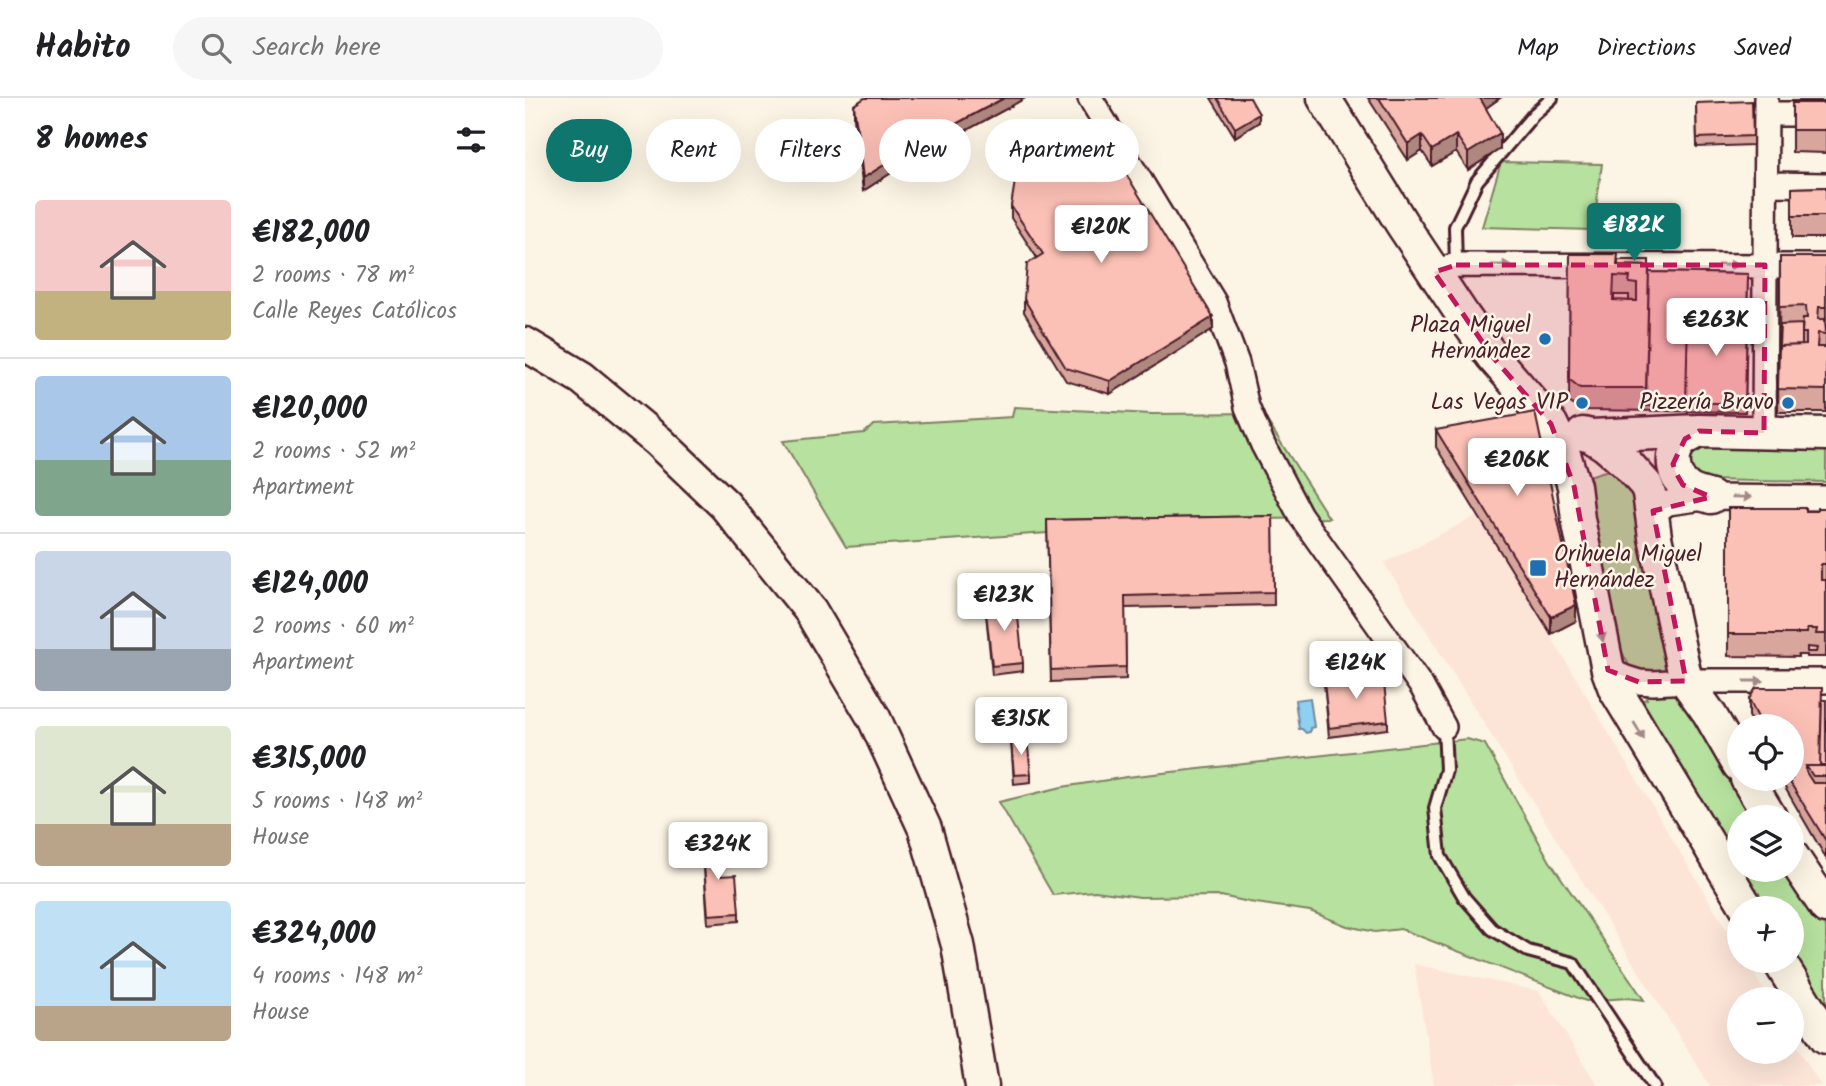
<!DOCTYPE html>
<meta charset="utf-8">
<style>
body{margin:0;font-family:Kalam,sans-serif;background:#f6f6f6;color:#202124;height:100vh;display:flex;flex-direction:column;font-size:26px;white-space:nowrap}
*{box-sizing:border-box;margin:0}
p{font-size:23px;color:#757577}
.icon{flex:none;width:38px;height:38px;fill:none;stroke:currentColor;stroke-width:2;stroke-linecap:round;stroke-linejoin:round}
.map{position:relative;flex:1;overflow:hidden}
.details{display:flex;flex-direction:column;background:#fff;width:525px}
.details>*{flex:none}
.hud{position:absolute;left:21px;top:21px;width:665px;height:63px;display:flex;gap:14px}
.buttons{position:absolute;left:1202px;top:616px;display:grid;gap:14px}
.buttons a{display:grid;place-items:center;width:77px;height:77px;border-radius:50%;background:#fff;box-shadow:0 7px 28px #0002;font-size:35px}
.price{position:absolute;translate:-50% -60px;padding:0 16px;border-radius:7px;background:#fff;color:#222;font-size:23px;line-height:46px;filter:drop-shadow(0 2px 4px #0008)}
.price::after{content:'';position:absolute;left:50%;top:42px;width:21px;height:16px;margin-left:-10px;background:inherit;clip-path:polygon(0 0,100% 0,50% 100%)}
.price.active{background:#0f766e;color:#fff}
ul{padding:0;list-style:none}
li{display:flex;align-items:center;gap:21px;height:175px;padding:0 35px}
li+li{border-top:2px solid #e0e0e0}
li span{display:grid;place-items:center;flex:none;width:196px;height:140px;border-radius:7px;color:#555}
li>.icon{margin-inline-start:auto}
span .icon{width:84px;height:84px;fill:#fffc;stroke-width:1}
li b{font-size:30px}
h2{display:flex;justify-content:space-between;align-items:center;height:84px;padding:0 35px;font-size:30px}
.tag{padding:0 24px;border-radius:32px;background:#fff;box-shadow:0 7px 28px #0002;font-size:24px;line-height:63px}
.tag.active{background:#0f766e;color:#fff}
header{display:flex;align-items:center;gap:42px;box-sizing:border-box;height:98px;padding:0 35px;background:#fff;border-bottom:2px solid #e0e0e0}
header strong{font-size:33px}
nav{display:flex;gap:38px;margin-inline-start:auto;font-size:24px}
.search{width:490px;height:63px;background:#f6f6f6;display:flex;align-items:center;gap:18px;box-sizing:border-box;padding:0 24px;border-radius:38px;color:#757577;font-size:26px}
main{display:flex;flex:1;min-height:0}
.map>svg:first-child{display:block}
</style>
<header>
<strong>Habito</strong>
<div class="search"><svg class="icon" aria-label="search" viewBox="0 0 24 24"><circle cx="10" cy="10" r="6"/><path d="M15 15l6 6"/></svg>Search here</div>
<nav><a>Map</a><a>Directions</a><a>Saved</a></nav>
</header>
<main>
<section class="details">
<h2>8 homes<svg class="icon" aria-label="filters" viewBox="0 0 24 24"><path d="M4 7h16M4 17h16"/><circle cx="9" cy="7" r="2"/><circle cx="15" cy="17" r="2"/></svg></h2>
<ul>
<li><span style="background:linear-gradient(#f6c9c9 65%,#c2b280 0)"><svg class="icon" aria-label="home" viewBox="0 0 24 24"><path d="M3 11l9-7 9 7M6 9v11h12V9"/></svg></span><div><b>€182,000</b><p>2 rooms · 78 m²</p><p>Calle Reyes Católicos</p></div></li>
<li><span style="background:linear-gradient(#a9c7e8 60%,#7fa58c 0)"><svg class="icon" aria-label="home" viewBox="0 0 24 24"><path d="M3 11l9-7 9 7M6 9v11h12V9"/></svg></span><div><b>€120,000</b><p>2 rooms · 52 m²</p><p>Apartment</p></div></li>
<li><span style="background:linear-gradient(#c9d6e8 70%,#9aa5b1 0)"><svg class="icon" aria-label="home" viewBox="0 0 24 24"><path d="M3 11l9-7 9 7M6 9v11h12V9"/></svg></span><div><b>€124,000</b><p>2 rooms · 60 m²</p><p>Apartment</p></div></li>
<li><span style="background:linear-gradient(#dfe7d0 70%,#b9a48a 0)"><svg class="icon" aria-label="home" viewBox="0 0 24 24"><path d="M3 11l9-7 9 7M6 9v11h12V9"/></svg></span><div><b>€315,000</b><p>5 rooms · 148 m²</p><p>House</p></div></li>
<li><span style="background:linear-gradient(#bfe0f5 75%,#b9a48a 0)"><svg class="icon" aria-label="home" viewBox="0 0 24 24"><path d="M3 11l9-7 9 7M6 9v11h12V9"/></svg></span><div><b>€324,000</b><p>4 rooms · 148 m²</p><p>House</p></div></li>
</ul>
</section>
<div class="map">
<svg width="1301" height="988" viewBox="0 0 1301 988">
<rect width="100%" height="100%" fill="#fcf5e5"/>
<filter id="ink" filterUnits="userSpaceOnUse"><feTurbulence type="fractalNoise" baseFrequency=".0143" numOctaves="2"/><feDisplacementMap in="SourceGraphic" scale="14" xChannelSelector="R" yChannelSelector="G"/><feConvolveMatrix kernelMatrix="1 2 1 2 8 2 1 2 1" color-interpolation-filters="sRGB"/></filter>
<g filter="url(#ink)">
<!-- built -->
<path fill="#fce5d7" d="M953,417L1214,852V863H1221L1244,901H1214V954H1267V939L1296,988H1185L859,465Z
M889,866L1014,893L1073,988H909Z"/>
<!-- green -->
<path fill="#b6e19e" stroke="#808064" stroke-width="2" d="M976,64L1077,66L1068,132L957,129Z
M489,309L627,316L737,315L804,420L522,424V435L321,449L258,343L339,335L349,327L487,319Z
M1177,344L1301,347V384L1177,382L1164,376V351Z
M1102,366L1136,547L1159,606L1235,719H1214V770L1167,693L1170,692L1161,675L1156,678L1113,603L1122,601L1097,554L1092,549L1042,385Z
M942,641L960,646L1024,762L1119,902L1102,900L1061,903L876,831L850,834L822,828L785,813L724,804L696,798L615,799L570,793L528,797L474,704L537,689L602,679Z
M1216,772H1264L1273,783L1301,830V909L1267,854V810H1240Z"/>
<!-- water -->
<path fill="#8fcff0" stroke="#7389a1" stroke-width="2" d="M785,600L789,629L785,630V634L781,635L777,631H774L770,602Z"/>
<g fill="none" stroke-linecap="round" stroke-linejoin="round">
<defs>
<path id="lane" d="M931,167L930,129L952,83L1009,16L1027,0
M919,629L921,672L910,710L915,758L939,799L967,831L1003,853L1048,865L1130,988"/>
<path id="street" d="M565,0L689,204L712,265L722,309L738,347L775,417L897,589L919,629
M1241,16H1301
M1241,86L1301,87
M909,174L931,167L1301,168
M1239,335L1241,0
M1128,415L1143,405L1186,399L1301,400
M1083,572L1101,580L1114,584L1128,585L1161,583H1301"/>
<path id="secondary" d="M799,0L877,126L939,219L967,258L1026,326L1036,347L1049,388L1053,421L1083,572L1090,591L1222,810
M0,246L57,280L133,343L200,407L285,512L349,620L400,731L433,847L457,988
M1174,333C1167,337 1159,340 1154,346C1145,359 1148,378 1160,388C1167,395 1177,396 1186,399
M1058,336L1066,338L1174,333L1301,336
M1066,338L1080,347L1102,366L1121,387L1124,395L1130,439L1161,583L1184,615L1214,667
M1222,681L1245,719
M1267,758L1301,809
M1254,863L1301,939"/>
</defs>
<!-- lane casing -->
<use href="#lane" stroke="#4a1f2b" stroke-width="16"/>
<!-- street casing -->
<use href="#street" stroke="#4a1f2b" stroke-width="28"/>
<!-- secondary casing -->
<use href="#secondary" stroke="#4a1f2b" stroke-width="37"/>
<!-- lane -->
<use href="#lane" stroke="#fcf5e5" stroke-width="10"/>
<!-- street -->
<use href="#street" stroke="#fcf5e5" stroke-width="23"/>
<!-- secondary -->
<use href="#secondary" stroke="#fcf5e5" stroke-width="32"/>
</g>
<!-- wall -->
<path fill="#d9a69d" stroke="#4a1f2b" stroke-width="2" d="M340,0H500L483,10L388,61L338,93L329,20V7Z
M686,0H725L734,24L710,39Z
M843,0H975L961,10L975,51L943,72L931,54L907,68L897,53L883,62Z
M1171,5L1228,38V47L1172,49Z
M1267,5H1301V55L1267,54Z
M1301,89V140H1267V90Z
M486,108L688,231L585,296L541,283L499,214V201L512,160L486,120Z
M1045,156L1124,174L1223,176L1220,314L1055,312L1044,304Z
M1255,159H1301V314H1253Z
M911,332L1051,523L1026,536L911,349Z
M1203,410L1281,413H1292L1301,410V559H1282V557H1273V559L1203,558Z
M748,418L749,507L600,510L601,581L526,584L522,422Z
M460,505L498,565V573L467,577Z
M799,584L863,623V631L804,639Z
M1224,601L1301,602V760L1255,681H1267V628H1229L1224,618Z
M486,642L506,676V684L489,686Z
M177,741L214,815V823L183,826Z"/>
<!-- shaded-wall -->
<path fill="#b0877f" stroke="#4a1f2b" stroke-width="2" d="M479,0H500L483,10L388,61L338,93V80L388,49Z
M954,0H975L954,15Z
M734,16V24L710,39V30Z
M975,35V51L943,72V55Z
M897,37V53L883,62V46Z
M931,37V54L907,68V52Z
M688,219V231L585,296V283Z
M1051,507V523L1026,536V519Z"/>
<!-- building -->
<path fill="#fcc1b6" stroke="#4a1f2b" stroke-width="2" fill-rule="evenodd" d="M340,0H479L388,49L338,80L329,7Z
M692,0H725L734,16L710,30Z
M854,0H955L975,35L943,55L931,37L907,52L897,37L883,46Z
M1227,3L1228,38L1172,40L1171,5Z
M1267,5H1301V32H1267Z
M575,33L688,219L585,283L541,270L499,201L502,166L518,156L486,108L490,83Z
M1301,89V118H1267V90Z
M1045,156H1093L1092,167L1124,168L1121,290H1055L1044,281ZM1089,178L1105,179L1104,185L1112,186V203L1088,202Z
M1255,159H1301V209H1294L1293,221H1300L1301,236L1293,235L1292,249H1301V292L1253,291L1254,248L1281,247V235H1277L1278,220H1282L1281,208L1255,209Z
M1093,162H1124V174V168L1093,167Z
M1124,174L1223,176L1222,221V216L1163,215L1161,309L1121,308Z
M1089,197H1104V203L1089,202Z
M1163,215L1222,216L1220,305H1161Z
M1277,226V247L1254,248L1255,227Z
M1010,314L1051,507L1026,519L911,332Z
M1203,410H1281V413H1292V410H1301V466H1296V482H1301V536H1291L1292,531H1282V535H1273V536H1203Z
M748,418L749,494L600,498L601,569L526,572L522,422Z
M491,501L498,565L467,568L460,505Z
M1282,549L1292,550L1291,554H1282Z
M858,576L863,623L804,630L799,584Z
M1231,590H1297L1295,668H1281V674L1288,685H1301V743L1263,681H1267V628H1237L1224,601Z
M1297,602H1301V668H1295Z
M502,641L506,676L489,677L486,642Z
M1281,668H1301V678H1288Z
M193,740L195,778L211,777L214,815L183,817L177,741Z"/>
<!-- one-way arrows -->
<defs><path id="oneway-solid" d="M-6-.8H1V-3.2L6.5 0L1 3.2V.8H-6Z" transform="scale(1.75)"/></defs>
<g fill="#a38a88">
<use href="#oneway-solid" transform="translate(976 167)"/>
<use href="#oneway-solid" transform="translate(1203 167)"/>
<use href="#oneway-solid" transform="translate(1217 399) rotate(1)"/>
<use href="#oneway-solid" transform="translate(1076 534) rotate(79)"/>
<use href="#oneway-solid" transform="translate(1229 583)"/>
<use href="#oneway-solid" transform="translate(1114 633) rotate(59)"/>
</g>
</g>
<!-- marked area -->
<path fill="#c2185b" fill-opacity="0.2" stroke="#c2185b" stroke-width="5" stroke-dasharray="14 9" stroke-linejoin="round" d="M931,167H1240L1239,335L1174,333L1160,341L1148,366L1151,375L1158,387L1186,399L1128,413L1161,583L1114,584L1083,572L1049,388L1026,326L967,258L909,174Z"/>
<!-- markers -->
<g fill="#1f6fb2" stroke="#fcf5e5" stroke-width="2.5">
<circle cx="1020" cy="241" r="7"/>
<circle cx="1057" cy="305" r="7"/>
<circle cx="1263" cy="305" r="7"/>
<rect x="1004" y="461" width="18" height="18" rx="3.5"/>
</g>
<g text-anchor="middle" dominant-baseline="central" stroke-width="5" stroke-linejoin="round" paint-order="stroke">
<!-- poi labels -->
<g font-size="23" fill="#4a1f2b" stroke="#fcf5e5" text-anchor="end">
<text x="1006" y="228">Plaza Miguel<tspan x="1006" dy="26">Hernández</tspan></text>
<text x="1043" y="305">Las Vegas VIP</text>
<text x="1249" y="305">Pizzería Bravo</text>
<text x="1029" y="457" text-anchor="start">Orihuela Miguel<tspan x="1029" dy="26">Hernández</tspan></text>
</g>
</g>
</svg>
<div class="buttons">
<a><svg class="icon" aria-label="locate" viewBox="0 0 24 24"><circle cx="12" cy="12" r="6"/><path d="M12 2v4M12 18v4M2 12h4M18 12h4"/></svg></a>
<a><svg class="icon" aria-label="layers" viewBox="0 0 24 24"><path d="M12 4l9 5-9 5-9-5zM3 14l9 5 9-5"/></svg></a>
<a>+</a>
<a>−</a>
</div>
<b class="price active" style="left:1109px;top:165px">€182K</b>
<b class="price" style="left:576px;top:167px">€120K</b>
<b class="price" style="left:1191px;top:260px">€263K</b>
<b class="price" style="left:992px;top:400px">€206K</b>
<b class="price" style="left:479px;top:535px">€123K</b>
<b class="price" style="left:831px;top:603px">€124K</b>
<b class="price" style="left:496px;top:659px">€315K</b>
<b class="price" style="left:193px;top:784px">€324K</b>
<div class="hud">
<a class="tag active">Buy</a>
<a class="tag">Rent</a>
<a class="tag">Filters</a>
<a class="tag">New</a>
<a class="tag">Apartment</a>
</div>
</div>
</main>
